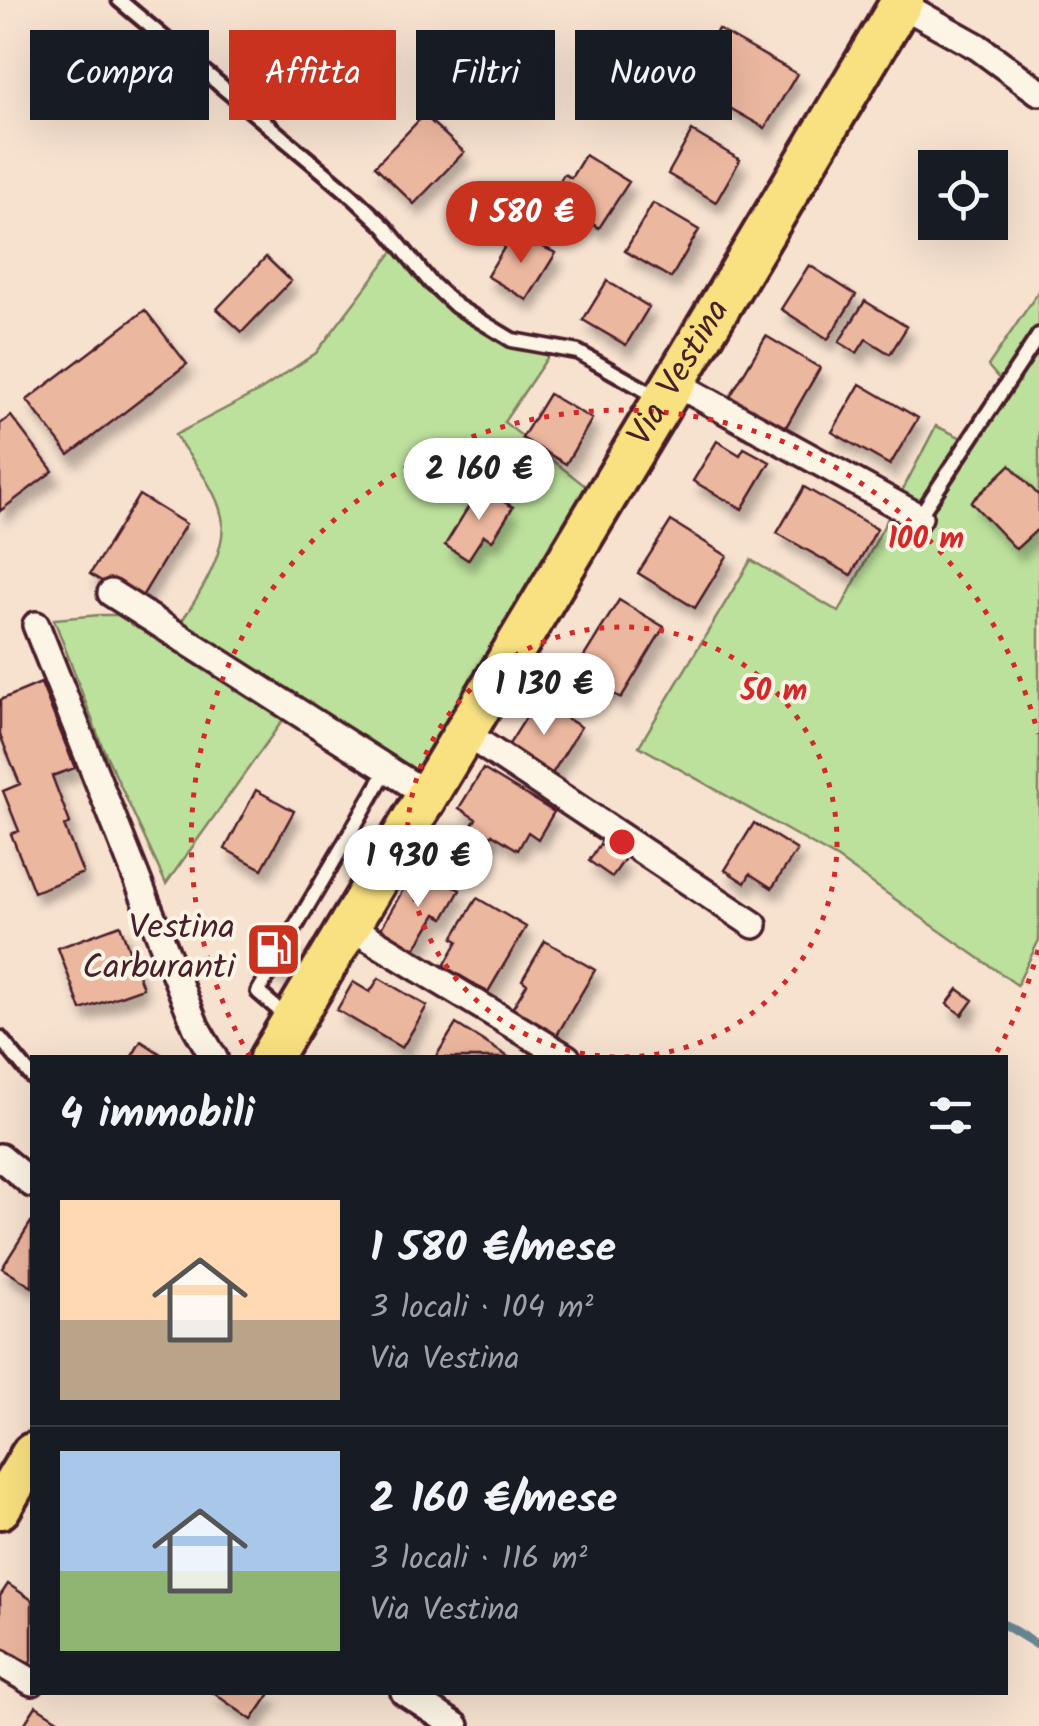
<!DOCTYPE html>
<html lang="it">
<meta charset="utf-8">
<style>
body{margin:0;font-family:Kalam,sans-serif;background:#20242c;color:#f1f3f6;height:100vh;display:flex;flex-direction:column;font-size:38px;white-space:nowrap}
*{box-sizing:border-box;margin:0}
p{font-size:32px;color:#9ea1a6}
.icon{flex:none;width:55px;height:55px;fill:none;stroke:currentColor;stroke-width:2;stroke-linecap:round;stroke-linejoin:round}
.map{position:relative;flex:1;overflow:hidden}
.side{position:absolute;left:30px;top:1055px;width:978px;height:640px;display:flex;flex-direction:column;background:#171b24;border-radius:0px;box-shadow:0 10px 40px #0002}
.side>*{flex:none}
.hud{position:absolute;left:30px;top:30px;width:980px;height:90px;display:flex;gap:20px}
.buttons{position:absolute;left:918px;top:150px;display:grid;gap:20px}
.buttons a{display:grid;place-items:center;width:90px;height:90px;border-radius:0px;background:#171b24;box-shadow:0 10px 40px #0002;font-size:50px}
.price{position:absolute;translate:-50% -85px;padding:0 22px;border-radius:35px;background:#fff;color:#222;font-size:32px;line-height:65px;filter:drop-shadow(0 2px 5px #0008)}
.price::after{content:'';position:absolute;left:50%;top:60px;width:30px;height:22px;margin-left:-15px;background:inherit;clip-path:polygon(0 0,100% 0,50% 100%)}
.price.selected{background:#c8321e;color:#fff}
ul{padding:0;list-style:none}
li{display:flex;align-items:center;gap:30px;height:250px;padding:0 30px}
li+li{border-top:2px solid #363941}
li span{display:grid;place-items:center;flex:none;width:280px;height:200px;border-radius:0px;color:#555}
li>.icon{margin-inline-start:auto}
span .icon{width:120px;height:120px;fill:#fffc;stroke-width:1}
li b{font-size:42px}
h2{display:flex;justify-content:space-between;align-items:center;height:120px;padding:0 30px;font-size:42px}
.chip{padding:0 35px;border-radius:0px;background:#171b24;box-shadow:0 10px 40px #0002;font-size:35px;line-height:90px}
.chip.selected{background:#c8321e;color:#fff}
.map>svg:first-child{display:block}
</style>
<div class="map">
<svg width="1039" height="1726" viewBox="0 0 1039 1726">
<defs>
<filter id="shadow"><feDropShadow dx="6" dy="11" stdDeviation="5" flood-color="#0004"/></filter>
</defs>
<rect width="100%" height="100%" fill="#f7e2d0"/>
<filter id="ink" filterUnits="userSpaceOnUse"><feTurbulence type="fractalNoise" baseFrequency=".01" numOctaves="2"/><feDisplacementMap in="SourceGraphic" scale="20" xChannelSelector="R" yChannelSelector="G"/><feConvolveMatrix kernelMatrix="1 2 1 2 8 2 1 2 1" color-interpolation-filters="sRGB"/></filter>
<g filter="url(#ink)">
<!-- green -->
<path fill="#bce19c" stroke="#838064" stroke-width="2.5" d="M397,246C440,300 477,344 551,352L504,422L593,492L419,773L179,625C198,598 228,551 222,517C216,487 191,459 175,435L261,390L316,353Z
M1039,291V940L1017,985L838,859L639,746L751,560L839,612L936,426L966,440L1000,380L988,366Z
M100,615H117L285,717L166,884L102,746L54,619Z"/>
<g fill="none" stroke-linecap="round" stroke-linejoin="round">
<!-- stream -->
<path stroke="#698892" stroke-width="9" d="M1005,1625L1039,1646"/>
</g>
<!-- building -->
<path fill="#ecb79f" stroke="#4a1f2b" stroke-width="2.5" filter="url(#shadow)" d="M718,29L797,74L765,128L686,83Z
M424,115L464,152L414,204L375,166Z
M692,131L740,160L716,202L668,174Z
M585,155L629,182L599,228L550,197L564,174L571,178Z
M653,203L699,230L671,278L625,251Z
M513,233L556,253L527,300L487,276Z
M266,257L291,281L242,332L217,309Z
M809,265L856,295L828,339L781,309Z
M607,281L649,307L626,345L583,320Z
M865,301L907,327L890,354L866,339L857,353L839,342Z
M145,310L187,364L69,455L27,400Z
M766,336L820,368L783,432L728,400Z
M860,384L918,418L890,465L832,432Z
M549,394L592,419L566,464L522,438Z
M11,416L53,471L0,511V424Z
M717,441L740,455L744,448L770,462L742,509L693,481Z
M1010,465L1039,496V528L1016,549L971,502Z
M804,487L877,529L851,575L777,533Z
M480,488L513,507L492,541L484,535L468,560L445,545Z
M139,495L186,524L138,603L90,574Z
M671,521L727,556L695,608L638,573Z
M619,600L664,627L621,698L575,671Z
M41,683L75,768L52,776L70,823L64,826L83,873L34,892L11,834L19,831L3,791L20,784L0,735V700Z
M537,700L581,727L550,777L506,749Z
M483,769L554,812L538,839L528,832L518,850L492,834L489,839L470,828L476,819L459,808Z
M256,790L294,811L262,869L225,849Z
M754,823L797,850L772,888L750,874L745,883L725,870Z
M600,844L624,860L612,877L589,861Z
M422,868L460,890L444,918L436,914L412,954L378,934L404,888L409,890Z
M477,898L526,927L488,992L444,966L458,941L453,938Z
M120,925L143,988L81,1010L58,948Z
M267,929L297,946L281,975L251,959Z
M545,941L595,970L557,1035L512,1009L527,984L522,980Z
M379,978L427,1006L402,1048L337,1010L353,982L370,992Z
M958,989L973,1000L962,1015L947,1004Z
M456,1024L510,1058H435Z
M141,1041L167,1058H131Z
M31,1222L32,1223V1287L2,1268Z
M8,1584L32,1600V1659L27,1668L0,1651V1596Z
M212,1692H271L252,1720Z
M36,1706L67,1726H23Z"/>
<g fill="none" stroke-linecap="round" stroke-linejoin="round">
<defs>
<path id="lane" d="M119,0L351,195L385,227L430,282L456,306L512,340L578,352L659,398
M919,517L1039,335
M347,839L387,769
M287,941L347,839L386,860
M272,968L258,992L288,1018
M0,1038L32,1077"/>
<path id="street" d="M901,4L978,47L1039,92
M675,383L919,517
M111,593L428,795
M36,625L196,1027L214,1058
M465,733L754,925
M349,926L567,1058
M0,1157L32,1184
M0,1663L32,1682
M404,1692L456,1726"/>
<g id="primary">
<path id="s1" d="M270,1058L903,0"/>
<path d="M0,1508L32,1454"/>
</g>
</defs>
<!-- lane casing -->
<use href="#lane" stroke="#4a1f2b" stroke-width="20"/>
<!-- street casing -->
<use href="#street" stroke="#4a1f2b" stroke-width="32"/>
<!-- primary casing -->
<use href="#primary" stroke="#4a1f2b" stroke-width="48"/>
<!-- lane -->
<use href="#lane" stroke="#fcf5e5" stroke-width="12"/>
<!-- street -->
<use href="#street" stroke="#fcf5e5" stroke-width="25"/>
<!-- primary -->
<use href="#primary" stroke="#f9e181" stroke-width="40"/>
</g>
</g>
<!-- distance rings -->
<g fill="none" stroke="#d62828" stroke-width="5" stroke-dasharray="5 10">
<circle cx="622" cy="842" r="215"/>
<path d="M1038 950A430 430 0 0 1 994 1057M250 1057A430 430 0 1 1 1038 734"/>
</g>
<!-- icons -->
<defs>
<symbol id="fuel-square" viewBox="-11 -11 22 22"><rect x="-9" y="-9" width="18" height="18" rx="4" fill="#c8321e" stroke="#fcf5e5"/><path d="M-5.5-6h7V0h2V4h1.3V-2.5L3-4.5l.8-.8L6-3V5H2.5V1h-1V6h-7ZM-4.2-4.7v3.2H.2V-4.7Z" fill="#fff"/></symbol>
</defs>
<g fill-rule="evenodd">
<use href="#fuel-square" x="242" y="918" width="63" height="63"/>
</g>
<g text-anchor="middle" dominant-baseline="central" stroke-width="8" stroke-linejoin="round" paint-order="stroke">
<!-- street labels -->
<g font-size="35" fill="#4a1f2b" stroke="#fcf5e5">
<text stroke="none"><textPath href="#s1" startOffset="798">Via Vestina</textPath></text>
</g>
<!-- poi labels -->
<g font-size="35" fill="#4a1f2b" stroke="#fcf5e5" text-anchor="end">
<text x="235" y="929">Vestina<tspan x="235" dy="40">Carburanti</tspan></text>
</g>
</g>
<circle cx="622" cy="842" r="15" fill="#d62828" stroke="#fcf5e5" stroke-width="5"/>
<g font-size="30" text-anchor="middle" font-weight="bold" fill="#d62828" stroke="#fcf5e5" stroke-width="8" stroke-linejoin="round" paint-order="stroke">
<text x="926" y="548">100 m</text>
<text x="774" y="700">50 m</text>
</g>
</svg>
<div class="buttons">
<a><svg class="icon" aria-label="locate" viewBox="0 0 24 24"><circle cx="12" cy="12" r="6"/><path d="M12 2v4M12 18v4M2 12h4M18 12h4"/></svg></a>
</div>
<b class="price selected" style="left:521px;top:266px">1 580 €</b>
<b class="price" style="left:479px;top:523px">2 160 €</b>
<b class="price" style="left:544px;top:738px">1 130 €</b>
<b class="price" style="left:418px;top:910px">1 930 €</b>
<div class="hud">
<a class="chip">Compra</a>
<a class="chip selected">Affitta</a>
<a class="chip">Filtri</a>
<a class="chip">Nuovo</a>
</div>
<section class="side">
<h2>4 immobili<svg class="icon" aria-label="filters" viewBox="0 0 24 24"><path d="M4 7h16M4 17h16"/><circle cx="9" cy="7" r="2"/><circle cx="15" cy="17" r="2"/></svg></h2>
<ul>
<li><span style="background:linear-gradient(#ffd9b3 60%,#b9a48a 0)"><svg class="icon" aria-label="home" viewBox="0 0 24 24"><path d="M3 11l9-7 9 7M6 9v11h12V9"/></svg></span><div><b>1 580 €/mese</b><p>3 locali · 104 m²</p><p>Via Vestina</p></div></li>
<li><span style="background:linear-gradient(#a9c7e8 60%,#8fb573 0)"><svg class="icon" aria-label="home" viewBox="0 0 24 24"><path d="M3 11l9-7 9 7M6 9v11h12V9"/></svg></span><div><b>2 160 €/mese</b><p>3 locali · 116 m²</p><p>Via Vestina</p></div></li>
</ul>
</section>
</div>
